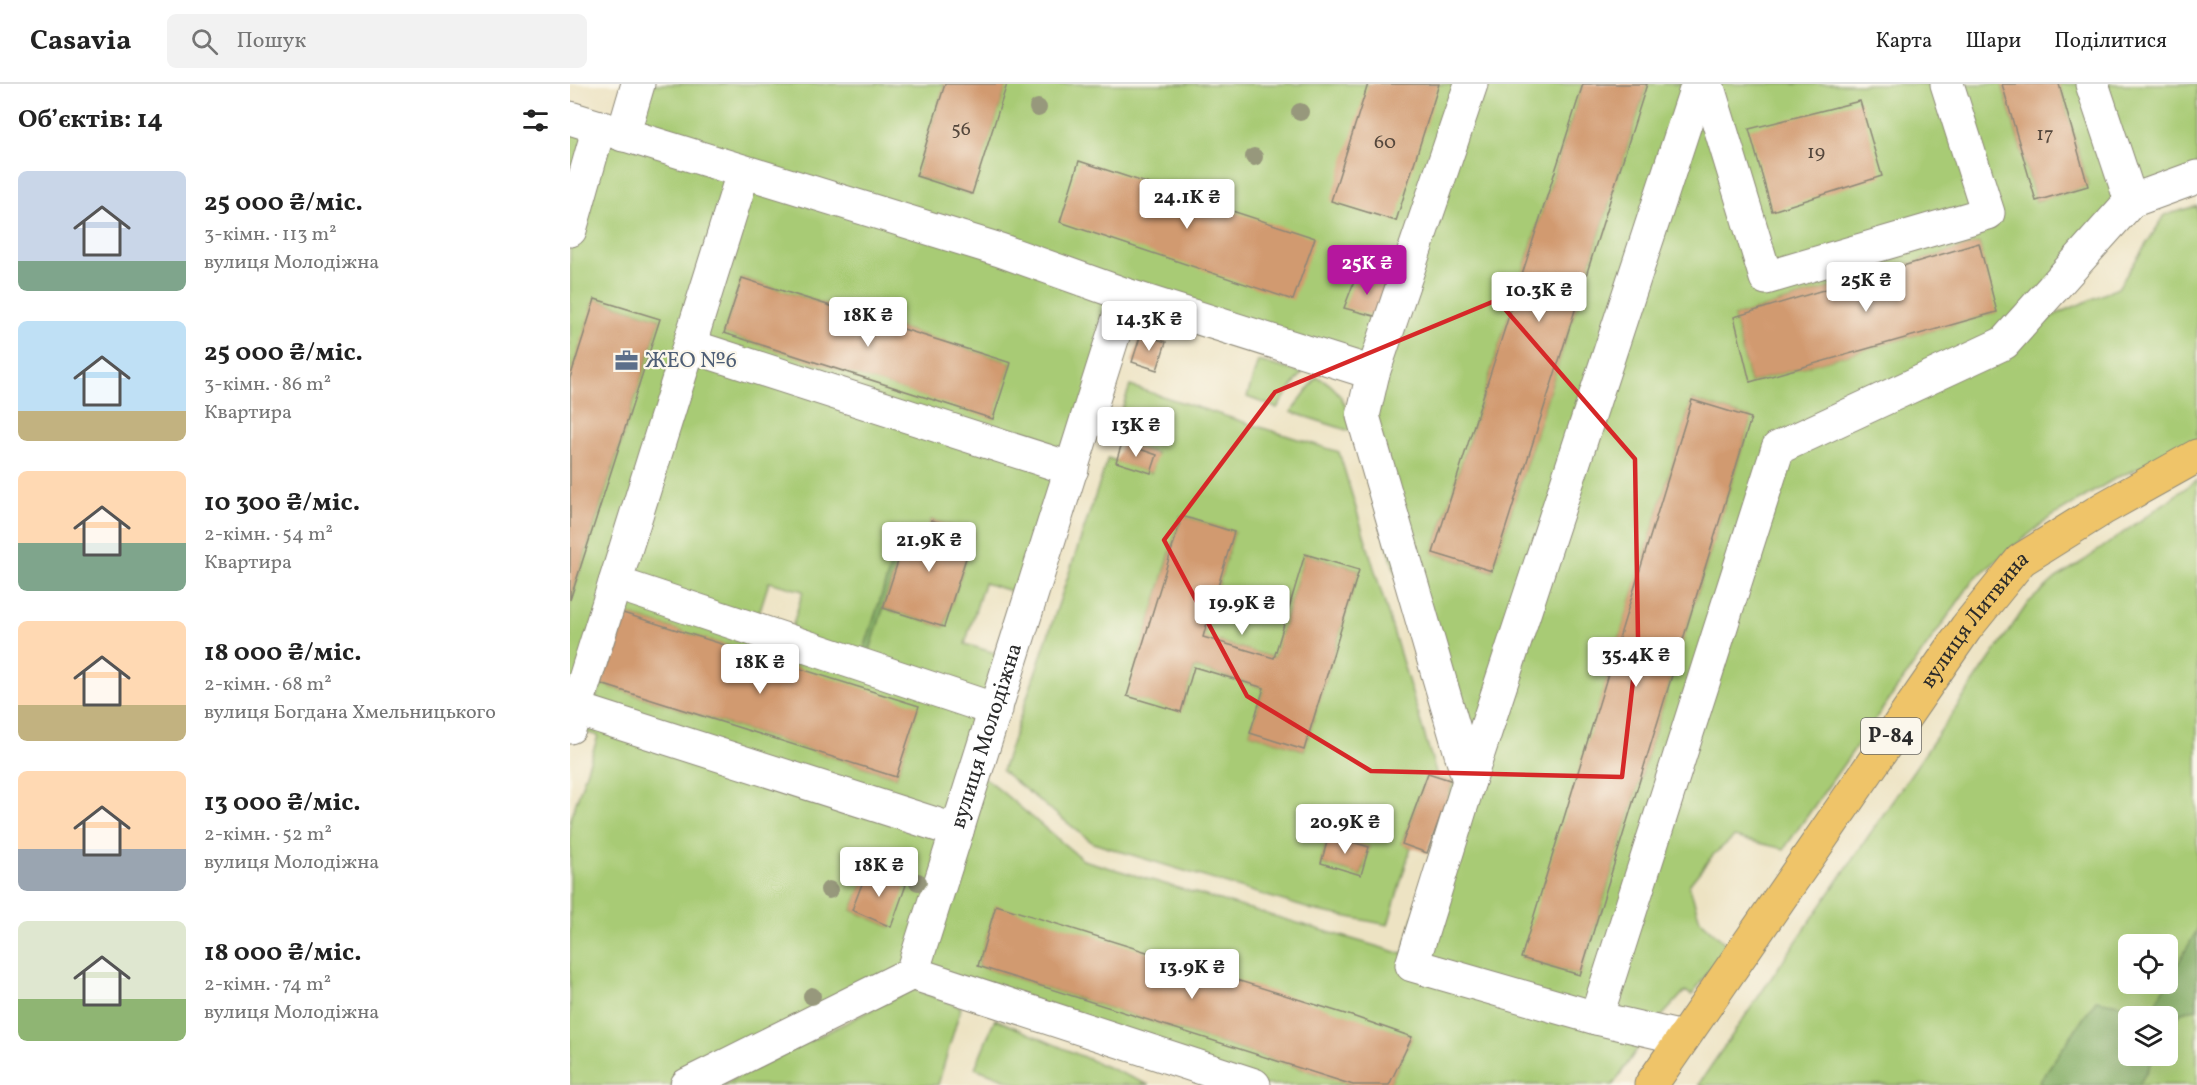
<!DOCTYPE html>
<html lang="uk">
<meta charset="utf-8">
<style>
body{margin:0;font-family:Vollkorn,serif;background:#f2f2f2;color:#222;height:100vh;display:flex;flex-direction:column;font-size:22px;white-space:nowrap}
*{box-sizing:border-box;margin:0}
p{font-size:20px;color:#767676}
.icon{flex:none;width:33px;height:33px;fill:none;stroke:currentColor;stroke-width:2;stroke-linecap:round;stroke-linejoin:round}
.map{position:relative;flex:1;overflow:hidden}
.sheet{display:flex;flex-direction:column;background:#fff;width:570px}
.sheet>*{flex:none}
.fabs{position:absolute;left:1548px;top:850px;display:grid;gap:12px}
.fabs a{display:grid;place-items:center;width:60px;height:60px;border-radius:9px;background:#fff;box-shadow:0 6px 24px #0002;font-size:30px}
.price{position:absolute;translate:-50% -51px;padding:0 14px;border-radius:6px;background:#fff;color:#222;font-size:20px;line-height:39px;filter:drop-shadow(0 2px 3px #0008)}
.price::after{content:'';position:absolute;left:50%;top:36px;width:18px;height:14px;margin-left:-9px;background:inherit;clip-path:polygon(0 0,100% 0,50% 100%)}
.price.active{background:#b5179e;color:#fff}
ul{padding:0;list-style:none}
li{display:flex;align-items:center;gap:18px;height:150px;padding:0 18px}
li span{display:grid;place-items:center;flex:none;width:168px;height:120px;border-radius:9px;color:#555}
li>.icon{margin-inline-start:auto}
span .icon{width:72px;height:72px;fill:#fffc;stroke-width:1}
li b{font-size:26px}
h2{display:flex;justify-content:space-between;align-items:center;height:72px;padding:0 18px;font-size:26px}
header{display:flex;align-items:center;gap:36px;box-sizing:border-box;height:84px;padding:0 30px;background:#fff;border-bottom:2px solid #e0e0e0}
header strong{font-size:28px}
nav{display:flex;gap:33px;margin-inline-start:auto;font-size:21px}
.search{width:420px;height:54px;background:#f2f2f2;display:flex;align-items:center;gap:15px;box-sizing:border-box;padding:0 21px;border-radius:9px;color:#767676;font-size:22px}
main{display:flex;flex:1;min-height:0}
.map>svg:first-child{display:block}
</style>
<header>
<strong>Casavia</strong>
<div class="search"><svg class="icon" aria-label="search" viewBox="0 0 24 24"><circle cx="10" cy="10" r="6"/><path d="M15 15l6 6"/></svg>Пошук</div>
<nav><a>Карта</a><a>Шари</a><a>Поділитися</a></nav>
</header>
<main>
<section class="sheet">
<h2>Об’єктів: 14<svg class="icon" aria-label="filters" viewBox="0 0 24 24"><path d="M4 7h16M4 17h16"/><circle cx="9" cy="7" r="2"/><circle cx="15" cy="17" r="2"/></svg></h2>
<ul>
<li><span style="background:linear-gradient(#c9d6e8 75%,#7fa58c 0)"><svg class="icon" aria-label="home" viewBox="0 0 24 24"><path d="M3 11l9-7 9 7M6 9v11h12V9"/></svg></span><div><b>25 000 ₴/міс.</b><p>3-кімн. · 113 m²</p><p>вулиця Молодіжна</p></div></li>
<li><span style="background:linear-gradient(#bfe0f5 75%,#c2b280 0)"><svg class="icon" aria-label="home" viewBox="0 0 24 24"><path d="M3 11l9-7 9 7M6 9v11h12V9"/></svg></span><div><b>25 000 ₴/міс.</b><p>3-кімн. · 86 m²</p><p>Квартира</p></div></li>
<li><span style="background:linear-gradient(#ffd9b3 60%,#7fa58c 0)"><svg class="icon" aria-label="home" viewBox="0 0 24 24"><path d="M3 11l9-7 9 7M6 9v11h12V9"/></svg></span><div><b>10 300 ₴/міс.</b><p>2-кімн. · 54 m²</p><p>Квартира</p></div></li>
<li><span style="background:linear-gradient(#ffd9b3 70%,#c2b280 0)"><svg class="icon" aria-label="home" viewBox="0 0 24 24"><path d="M3 11l9-7 9 7M6 9v11h12V9"/></svg></span><div><b>18 000 ₴/міс.</b><p>2-кімн. · 68 m²</p><p>вулиця Богдана Хмельницького</p></div></li>
<li><span style="background:linear-gradient(#ffd9b3 65%,#9aa5b1 0)"><svg class="icon" aria-label="home" viewBox="0 0 24 24"><path d="M3 11l9-7 9 7M6 9v11h12V9"/></svg></span><div><b>13 000 ₴/міс.</b><p>2-кімн. · 52 m²</p><p>вулиця Молодіжна</p></div></li>
<li><span style="background:linear-gradient(#dfe7d0 65%,#8fb573 0)"><svg class="icon" aria-label="home" viewBox="0 0 24 24"><path d="M3 11l9-7 9 7M6 9v11h12V9"/></svg></span><div><b>18 000 ₴/міс.</b><p>2-кімн. · 74 m²</p><p>вулиця Молодіжна</p></div></li>
</ul>
</section>
<div class="map">
<svg width="1627" height="1001" viewBox="0 0 1627 1001">
<rect width="100%" height="100%" fill="#fbf7ec"/>
<filter id="ink" filterUnits="userSpaceOnUse"><feTurbulence type="fractalNoise" baseFrequency=".0167" numOctaves="2"/><feDisplacementMap in="SourceGraphic" scale="12" xChannelSelector="R" yChannelSelector="G"/><feConvolveMatrix kernelMatrix="1 2 1 2 8 2 1 2 1" color-interpolation-filters="sRGB"/></filter>
<filter id="wash" filterUnits="userSpaceOnUse"><feTurbulence type="fractalNoise" baseFrequency=".008" numOctaves="4" result="noise"/><feDisplacementMap in="SourceGraphic" scale="24" xChannelSelector="R" yChannelSelector="G"/><feGaussianBlur stdDeviation="1.35" result="paint"/><feColorMatrix in="noise" values="0 0 0 0 0 0 0 0 0 0 0 0 0 0 0 0 0 1.4 0 .05"/><feComposite in="paint" operator="in"/></filter>
<g filter="url(#wash)">
<rect width="100%" height="100%" fill="#ede3c3"/>
<!-- green -->
<path fill="#a8cb74" stroke="#6a7b50" stroke-width="1.5" fill-rule="evenodd" d="M68,0H375L346,92L401,110L437,0H1013L863,469L922,487L1077,0H1432L1466,117L1518,102L1489,0H1627V93L1561,117L1437,258L1480,233L1548,204L1595,131L1627,122V359L1546,394L1478,435L1404,495L1214,765L1164,753L1143,771L1119,801L1130,836L1157,861L1122,911L1115,907L1082,943L1043,1001H819L842,953L426,822L408,882L783,1001H686L342,889L100,1001H0V737L28,652L0,643V518L90,235L25,215L0,294V34L53,50ZM1409,159L1426,228L1180,298L1164,233ZM172,194L441,279L423,334L154,249ZM556,211L805,279L785,352L885,691L833,870L513,776L413,692L442,574L395,560L414,499L461,513ZM1122,316L1181,334L1010,891L952,874ZM361,436L404,449L374,543L313,524L290,580L333,445L356,452ZM199,498L233,507L218,557L184,545ZM46,499L62,504L53,529L348,623L326,693L31,600L21,630ZM297,788L321,843L282,826Z
M688,277L732,289L707,324L677,313Z
M747,293C771,302 778,326 786,349L721,328Z
M560,302L769,368L867,692L858,689L832,759L841,763L818,841L743,826L523,759L432,687L538,374L581,389L586,369L552,359L543,350ZM611,432L664,448L633,553L704,574L735,470L789,486L734,666L680,649L694,604L624,583L611,627L558,612ZM759,751L799,763L791,791L751,779Z
M1627,396V1001H1128L1458,519L1486,494L1515,476ZM1558,861H1598V900H1558ZM1558,933H1598V972H1558Z
M343,905L391,923L368,1001H152Z
M425,935L579,1001H450L405,984Z"/>
<!-- forest -->
<path fill="#86af66" stroke="#586d48" stroke-width="1.5" d="M333,444L338,446L295,582L289,581Z
M1627,846V925L1611,928L1598,951V933H1558V972H1585L1569,1001H1472L1469,998L1526,916L1582,926Z"/>
<g id="blocks">
<!-- building -->
<path fill="#d19a6f" d="M375,0H437L402,110L346,92Z
M798,0H869L826,137L761,117Z
M1013,0H1077L922,487L863,469Z
M1432,0H1489L1518,102L1466,117Z
M1290,17L1312,92L1202,127L1179,45Z
M509,77L745,154L723,216L490,138Z
M1409,159L1427,228L1180,298L1164,233Z
M787,190L819,201L808,233L774,224Z
M172,194L441,279L423,335L154,249Z
M25,215L90,235L0,516V294Z
M571,250L596,258L587,286L562,278Z
M1122,316L1181,334L1010,891L951,874Z
M552,359L587,371L581,389L546,378Z
M612,432L664,448L633,553L704,574L735,470L789,486L734,666L680,649L694,604L624,583L611,628L557,612Z
M361,436L404,449L374,543L313,524L338,446L356,452Z
M53,529L349,622L326,693L31,600Z
M858,689L883,697L857,769L832,760Z
M759,751L799,763L791,791L751,779Z
M297,787L336,801L321,843L282,826Z
M426,821L785,933L842,953L819,1001H783L408,882Z"/>
</g>
</g>
<g filter="url(#ink)">
<use href="#blocks" fill-opacity="0" stroke="#8c8777" stroke-width="1.5"/>
<g fill="none" stroke-linecap="round" stroke-linejoin="round">
<defs>
<g id="minor">
<path d="M1137,0L1196,194L1418,129L1377,0"/>
<path d="M1522,0L1561,117"/>
<path d="M0,34L430,166L556,211L803,289L793,332L899,697"/>
<path d="M53,51L68,0"/>
<path d="M0,146L29,43"/>
<path d="M120,262L502,385"/>
<path d="M803,289L901,0"/>
<path d="M45,499L426,626"/>
<path d="M0,623L387,747"/>
<path d="M0,643L173,89"/>
<path d="M342,889L684,1001"/>
<path d="M1026,934L1208,364L1434,259L1561,117L1627,93"/>
<path d="M1113,954L1026,934L842,881L899,697L1128,0"/>
<path id="s1" d="M117,1001L342,889L556,211"/>
</g>
<g id="major">
<path id="s2" d="M1081,1001L1396,544L1451,476L1534,424L1627,372"/>
</g>
</defs>
<!-- minor casing -->
<use href="#minor" stroke="#8c8777" stroke-width="35"/>
<!-- major casing -->
<use href="#major" stroke="#8c8777" stroke-width="35"/>
<!-- minor -->
<use href="#minor" stroke="#fff" stroke-width="33"/>
<!-- major -->
<use href="#major" stroke="#efc469" stroke-width="33"/>
</g>
<!-- trees -->
<g fill="#97987c">
<circle cx="468" cy="24" r="9"/>
<circle cx="730" cy="28" r="9"/>
<circle cx="684" cy="73" r="9"/>
<circle cx="348" cy="798" r="9"/>
<circle cx="259" cy="806" r="9"/>
<circle cx="242" cy="912" r="9"/>
</g>
</g>
<!-- marked area -->
<path fill="none" stroke="#d62828" stroke-width="4.5" stroke-linejoin="round" d="M927,216L1065,375L1068,553L1052,693L801,687L677,612L594,456L705,308Z"/>
<!-- icons -->
<defs>
<symbol id="office-bare" viewBox="-9 -9 18 18"><path d="M-6-3h4V-5.5h4V-3h4V5H-6ZM-1-4.5V-3h2v-1.5ZM-6 0V1H6V0Z" fill="#5c6f8a" stroke="#fbf7ec" stroke-width="2.5" paint-order="stroke"/></symbol>
</defs>
<g fill-rule="evenodd">
<use href="#office-bare" x="40" y="260" width="33" height="33"/>
</g>
<g text-anchor="middle" dominant-baseline="central" stroke-width="4.5" stroke-linejoin="round" paint-order="stroke">
<!-- number labels -->
<g font-size="20" fill="#54473c">
<text x="391" y="46">56</text>
<text x="1475" y="51">17</text>
<text x="815" y="59">60</text>
<text x="1246" y="69">19</text>
</g>
<!-- shield labels -->
<rect fill="#fbf7ec" stroke="#696865" stroke-width="1.5" x="1291" y="634" width="60" height="36" rx="4.5"/>
<g font-size="21" font-weight="bold" fill="#2b2b2b">
<text x="1321" y="652">Р-84</text>
</g>
<!-- service labels -->
<g font-size="22" fill="#4e5e75" stroke="#fbf7ec" text-anchor="start">
<text x="75" y="277">ЖЕО №6</text>
</g>
<!-- street labels -->
<g font-size="22" fill="#2b2b2b" stroke="#fbf7ec">
<text stroke="none"><textPath href="#s2" startOffset="567">вулиця Литвина</textPath></text>
<text stroke="none"><textPath href="#s1" startOffset="500">вулиця Молодіжна</textPath></text>
</g>
</g>
</svg>
<div class="fabs">
<a><svg class="icon" aria-label="locate" viewBox="0 0 24 24"><circle cx="12" cy="12" r="6"/><path d="M12 2v4M12 18v4M2 12h4M18 12h4"/></svg></a>
<a><svg class="icon" aria-label="layers" viewBox="0 0 24 24"><path d="M12 4l9 5-9 5-9-5zM3 14l9 5 9-5"/></svg></a>
</div>
<b class="price" style="left:617px;top:146px">24.1K ₴</b>
<b class="price active" style="left:797px;top:212px">25K ₴</b>
<b class="price" style="left:1296px;top:229px">25K ₴</b>
<b class="price" style="left:969px;top:239px">10.3K ₴</b>
<b class="price" style="left:298px;top:264px">18K ₴</b>
<b class="price" style="left:579px;top:268px">14.3K ₴</b>
<b class="price" style="left:566px;top:374px">13K ₴</b>
<b class="price" style="left:359px;top:489px">21.9K ₴</b>
<b class="price" style="left:672px;top:552px">19.9K ₴</b>
<b class="price" style="left:1066px;top:604px">35.4K ₴</b>
<b class="price" style="left:190px;top:611px">18K ₴</b>
<b class="price" style="left:775px;top:771px">20.9K ₴</b>
<b class="price" style="left:309px;top:814px">18K ₴</b>
<b class="price" style="left:622px;top:916px">13.9K ₴</b>
</div>
</main>
